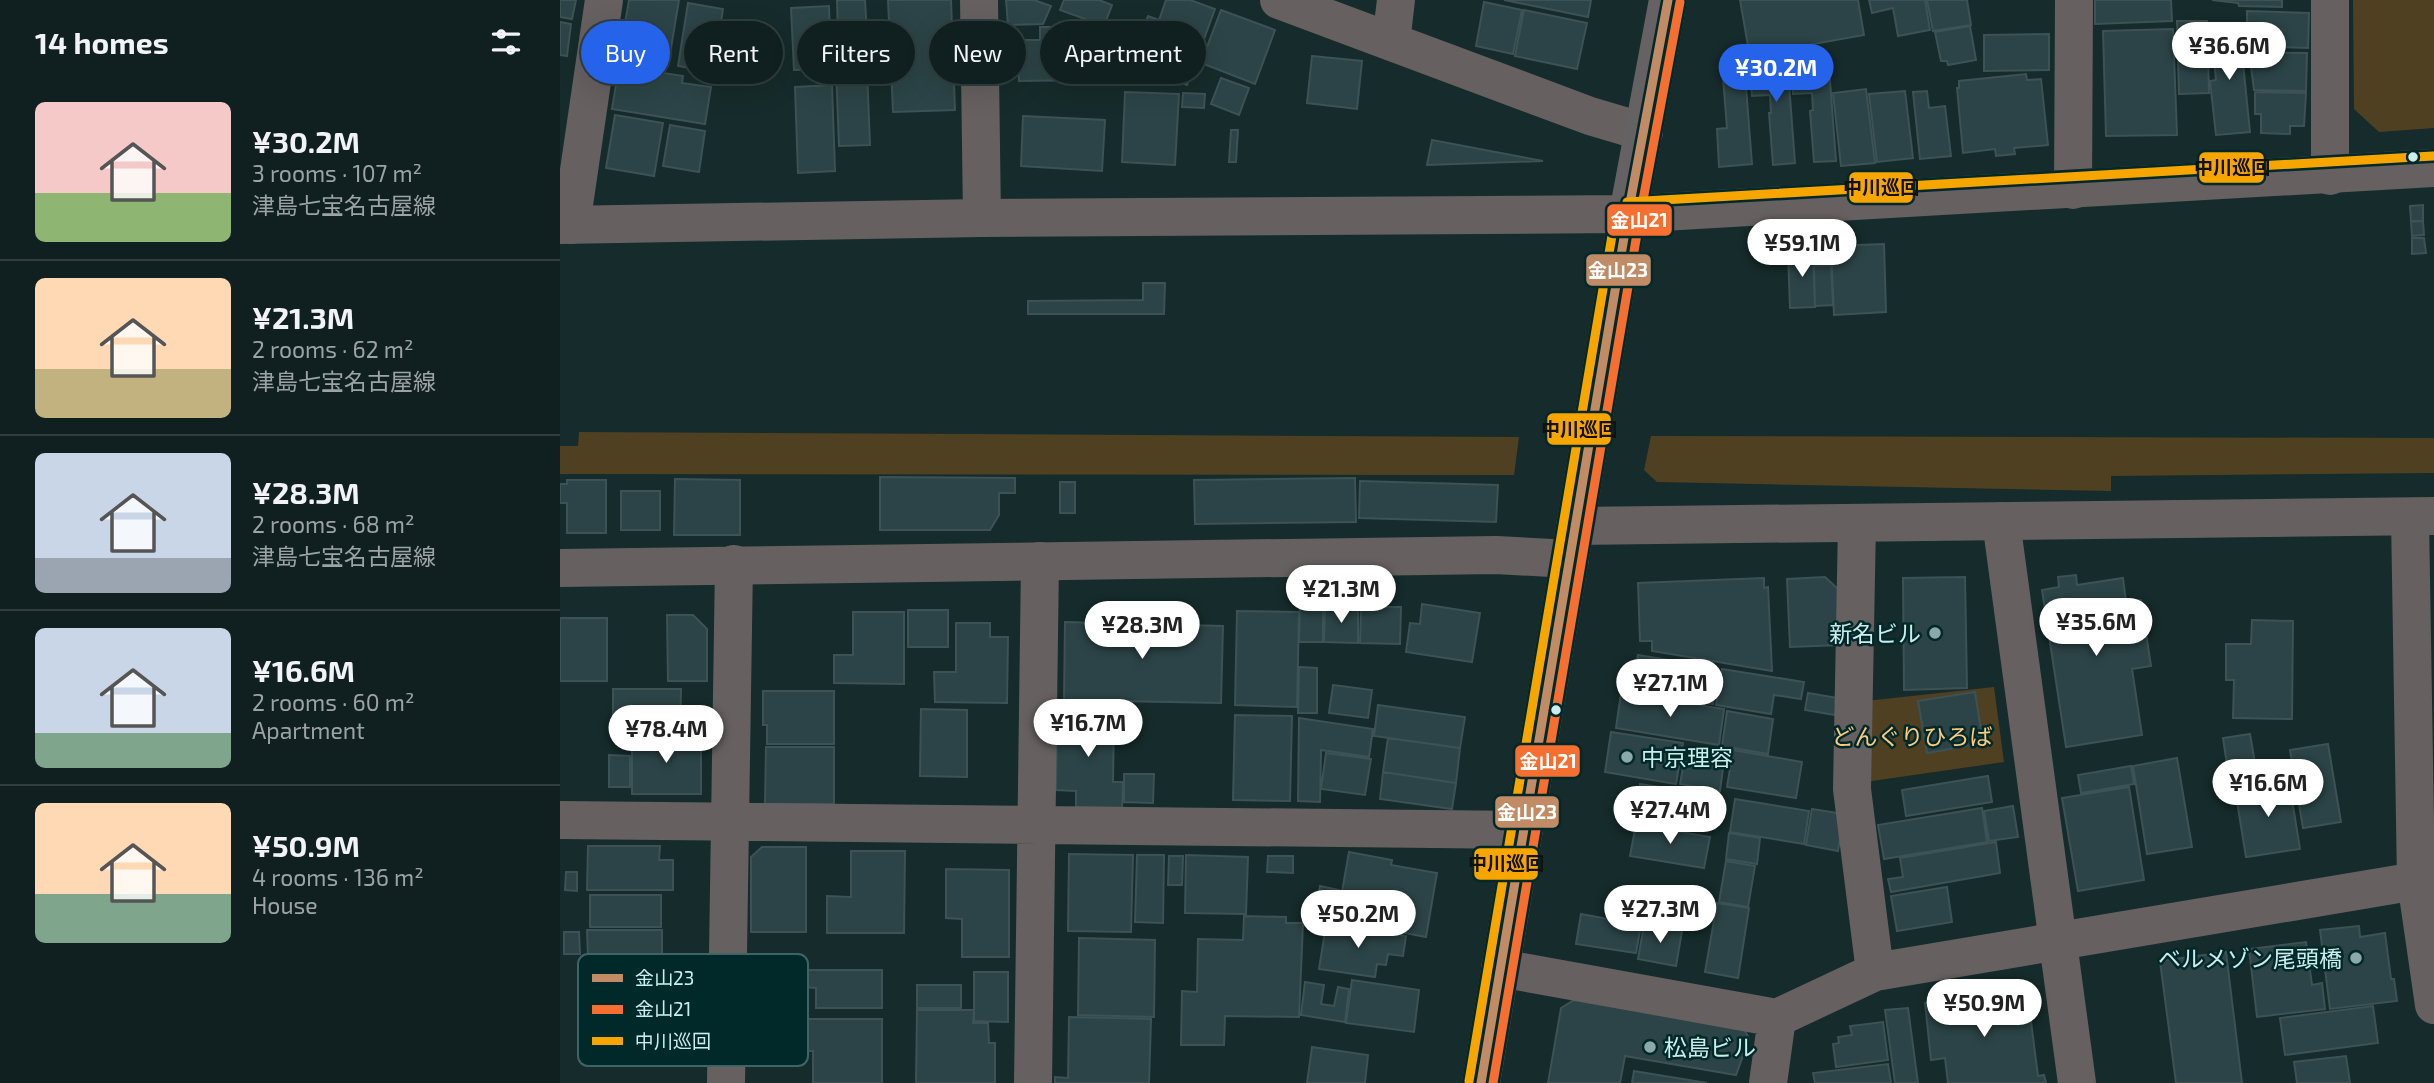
<!DOCTYPE html>
<meta charset="utf-8">
<style>
body{margin:0;font-family:"Exo 2","Noto Sans JP",sans-serif;background:#192829;color:#f1f3f6;height:100vh;display:flex;flex-direction:column;font-size:26px;white-space:nowrap}
*{box-sizing:border-box;margin:0}
p{font-size:23px;color:#9ca3a5}
.icon{flex:none;width:38px;height:38px;fill:none;stroke:currentColor;stroke-width:2;stroke-linecap:round;stroke-linejoin:round}
.map{position:relative;flex:1;overflow:hidden}
.drawer{display:flex;flex-direction:column;background:#102020;width:560px}
.drawer>*{flex:none}
.top-card{position:absolute;left:21px;top:21px;width:665px;height:63px;display:flex;gap:14px}
.price{position:absolute;translate:-50% -60px;padding:0 16px;border-radius:24px;background:#fff;color:#222;font-size:23px;line-height:46px;filter:drop-shadow(0 2px 4px #0008)}
.price::after{content:'';position:absolute;left:50%;top:42px;width:21px;height:16px;margin-left:-10px;background:inherit;clip-path:polygon(0 0,100% 0,50% 100%)}
.price.selected{background:#2563eb;color:#fff}
ul{padding:0;list-style:none}
li{display:flex;align-items:center;gap:21px;height:175px;padding:0 35px}
li+li{border-top:2px solid #303e3e}
li span{display:grid;place-items:center;flex:none;width:196px;height:140px;border-radius:10px;color:#555}
li>.icon{margin-inline-start:auto}
span .icon{width:84px;height:84px;fill:#fffc;stroke-width:1}
li b{font-size:30px}
h2{display:flex;justify-content:space-between;align-items:center;height:84px;padding:0 35px;font-size:30px}
.pill{padding:0 24px;border-radius:32px;background:#102020;box-shadow:0 7px 28px #0002,0 0 0 2px #303e3e;font-size:24px;line-height:63px}
.pill.selected{background:#2563eb;color:#fff}
main{display:flex;flex:1;min-height:0}
.map>svg:first-child{display:block}
</style>
<main>
<section class="drawer">
<h2>14 homes<svg class="icon" aria-label="filters" viewBox="0 0 24 24"><path d="M4 7h16M4 17h16"/><circle cx="9" cy="7" r="2"/><circle cx="15" cy="17" r="2"/></svg></h2>
<ul>
<li><span style="background:linear-gradient(#f6c9c9 65%,#8fb573 0)"><svg class="icon" aria-label="home" viewBox="0 0 24 24"><path d="M3 11l9-7 9 7M6 9v11h12V9"/></svg></span><div><b>¥30.2M</b><p>3 rooms · 107 m²</p><p>津島七宝名古屋線</p></div></li>
<li><span style="background:linear-gradient(#ffd9b3 65%,#c2b280 0)"><svg class="icon" aria-label="home" viewBox="0 0 24 24"><path d="M3 11l9-7 9 7M6 9v11h12V9"/></svg></span><div><b>¥21.3M</b><p>2 rooms · 62 m²</p><p>津島七宝名古屋線</p></div></li>
<li><span style="background:linear-gradient(#c9d6e8 75%,#9aa5b1 0)"><svg class="icon" aria-label="home" viewBox="0 0 24 24"><path d="M3 11l9-7 9 7M6 9v11h12V9"/></svg></span><div><b>¥28.3M</b><p>2 rooms · 68 m²</p><p>津島七宝名古屋線</p></div></li>
<li><span style="background:linear-gradient(#c9d6e8 75%,#7fa58c 0)"><svg class="icon" aria-label="home" viewBox="0 0 24 24"><path d="M3 11l9-7 9 7M6 9v11h12V9"/></svg></span><div><b>¥16.6M</b><p>2 rooms · 60 m²</p><p>Apartment</p></div></li>
<li><span style="background:linear-gradient(#ffd9b3 65%,#7fa58c 0)"><svg class="icon" aria-label="home" viewBox="0 0 24 24"><path d="M3 11l9-7 9 7M6 9v11h12V9"/></svg></span><div><b>¥50.9M</b><p>4 rooms · 136 m²</p><p>House</p></div></li>
</ul>
</section>
<div class="map">
<svg width="1874" height="1083" viewBox="0 0 1874 1083">
<rect width="100%" height="100%" fill="#162b2b"/>
<!-- green -->
<path fill="#504022" d="M1793,0H1874V128L1819,132L1794,109Z
M19,432L959,437L954,475L0,474V446H18Z
M1091,436L1874,438V473L1551,476V491L1097,482L1084,470Z
M1434,687L1444,762L1305,782L1306,701Z"/>
<!-- building -->
<path fill="#2c4447" stroke="#3c5255" stroke-width="2" d="M0,0H16L12,19L0,17Z
M69,0H119L108,66L59,58Z
M277,0H305L307,35L278,36Z
M328,0H391L395,110L333,112Z
M446,0H474L491,6L483,24L448,25Z
M504,0H539L552,5L544,26L500,10Z
M606,0H630L655,9L627,85L581,67L589,45L579,41L588,16L599,20Z
M944,0H1031L1028,17Z
M1180,0H1298L1304,35L1248,45L1188,46Z
M1309,0H1365L1370,30L1338,36L1333,8L1312,13Z
M1367,0H1407L1411,25L1373,31Z
M1535,0H1611L1612,21L1535,24Z
M1652,0H1722V7L1679,6L1678,3Z
M924,2L962,10L953,54L916,46Z
M128,3L163,9L153,72L118,66Z
M269,6L271,69L234,70L231,8Z
M661,10L715,30L695,84L641,63Z
M964,10L1027,23L1017,69L955,56Z
M1687,11L1749,13L1748,48L1687,46Z
M1617,21H1647L1649,93L1619,94Z
M0,22L11,24L7,56L0,55Z
M1679,23L1690,132L1656,135L1650,81L1656,80L1651,27Z
M1410,26L1416,60L1388,65L1387,61H1381L1375,32Z
M480,27H517V39H532V80L459,81L458,40H480Z
M1613,29L1617,135L1546,136L1543,31Z
M1489,34V70L1424,71V35Z
M1689,52L1747,53L1746,91L1694,90Z
M1268,54L1276,161L1254,162L1250,111L1253,110L1252,93L1233,94L1230,57Z
M752,56L802,61L797,109L747,103Z
M1227,57L1235,163L1213,165L1209,113H1211L1210,95L1192,96L1189,60Z
M1173,58V61H1184L1192,164L1159,167L1157,129L1167,128L1163,78H1166L1165,59Z
M59,66L123,76L122,83L151,87L145,124L52,109Z
M276,69H307L310,145L279,146Z
M1466,74L1467,80L1481,79L1488,145L1454,148L1455,154L1436,156L1435,149L1403,153L1397,88H1399V81Z
M661,78L689,88L679,115L651,104Z
M272,85L275,171L238,173L235,87Z
M1306,89L1315,163L1281,166L1273,93Z
M1345,91L1353,158L1317,162L1309,94Z
M1367,91L1369,108L1385,106L1391,156L1360,159L1353,92Z
M565,92L619,94L615,165L562,162Z
M1695,92L1746,93L1744,126H1730V134L1701,133V114H1695Z
M623,93L645,94L644,108L622,107Z
M55,115L103,123L94,176L46,168Z
M463,116L545,120L542,171L461,166Z
M110,125L145,131L139,172L103,166Z
M671,130H678L676,162H669Z
M872,140L983,161L867,165Z
M1863,205V221H1851L1850,206Z
M1863,221L1864,235L1852,236L1851,222Z
M1852,238H1864L1866,253L1852,254Z
M1324,244L1326,312L1274,315L1271,246Z
M1253,250L1255,307L1230,308L1228,251Z
M1271,265L1273,305L1255,306L1254,266Z
M583,283H605L604,314H468V301L583,300Z
M320,477L455,478V493H439V515L430,530H320Z
M795,478L796,522L635,524L634,480Z
M115,479L180,480V535H114Z
M7,480H46V533H7V503H0V484H7Z
M800,481L938,485L936,522L799,518Z
M500,482H515V513H500Z
M61,491H100V530H61Z
M1516,575L1517,585L1563,578L1566,602L1581,600L1591,666L1572,669L1582,735L1506,747L1482,590L1499,587L1498,577Z
M1265,577L1279,590L1282,645L1230,647L1227,579Z
M1405,577L1407,688L1344,690L1343,578Z
M1204,578V588L1208,587L1212,671L1092,651V641H1080L1078,583Z
M862,604L920,613L912,662L846,652L850,623L860,624Z
M740,605H763V642H739Z
M765,606L798,607V643L764,642Z
M801,607H841L840,644L800,643Z
M348,610H388V647H348Z
M545,611L586,612V624L663,626L661,703L504,700L505,622L545,623Z
M677,611L739,612L737,707L675,705Z
M293,612H344V684L274,683V655H293Z
M107,615H133L147,629V681H108Z
M0,618H47V681H0Z
M1692,620L1733,621L1732,719L1673,718L1674,680H1666V644H1691Z
M396,623H430V637H448L447,703L375,702L374,672H396Z
M1078,655L1158,668L1153,704L1072,691Z
M739,667L757,668V713H738Z
M1162,669L1244,682L1241,699L1214,695L1211,714L1156,705Z
M773,685L812,690L808,718L769,713Z
M53,689H121L120,729L53,728Z
M203,691H274V744H207V725H203Z
M1415,692L1423,743L1367,753L1358,701Z
M1061,693L1164,709L1159,745L1056,728Z
M1248,693L1278,698L1275,715L1245,710Z
M818,705L905,717L900,748L814,736Z
M361,709L407,710V777L360,776Z
M1167,711L1213,719L1208,754L1162,746Z
M497,712L554,714L553,782H563L562,808L516,807V791L496,790Z
M675,715L732,716L730,801L673,800Z
M739,718L813,729L809,757L761,750L760,802L738,801Z
M1051,732L1123,743L1116,784L1045,772Z
M1690,734L1698,781L1670,785L1663,738Z
M72,735L141,736V794H72Z
M828,738L900,748L896,783L823,772Z
M1768,744L1781,822L1743,828L1730,750Z
M206,747H274V804H205Z
M1173,750L1242,762L1236,798L1167,787Z
M766,753L811,759L805,795L761,789Z
M49,755L70,756V787H49Z
M1617,758L1632,847L1587,854L1573,766Z
M1124,762L1163,768L1160,791L1120,784Z
M1571,766L1574,784L1521,793L1518,775Z
M823,772L896,783L892,809L820,799Z
M564,774H594L593,803L564,802Z
M1428,776L1432,802L1346,816L1342,790Z
M1729,781L1740,849L1686,857L1675,789Z
M1080,784L1160,796L1155,829L1076,817Z
M1569,787L1584,880L1518,891L1502,798Z
M1175,799L1249,811L1244,844L1170,832Z
M1453,806L1458,837L1429,841L1424,811Z
M1422,808L1427,842L1324,859L1318,825Z
M1252,809L1284,814L1278,851L1246,845Z
M1076,824L1150,837L1144,868L1070,856Z
M1169,833L1200,838L1197,864L1166,859Z
M1436,842L1440,873L1331,892L1328,879L1343,877L1340,858Z
M28,846H100L99,860H113V890H27Z
M202,847H246V932H191V857Z
M291,851H345L344,933H267V896L291,897Z
M789,852L832,860L831,865L877,873L866,937L777,920Z
M509,854L573,855L571,932L508,931Z
M577,855H604L603,923L575,922Z
M626,855L688,857L686,914L625,913Z
M609,856H623L622,885H608Z
M708,856H733V873L707,872Z
M1166,861L1195,866L1188,907L1159,902Z
M386,869L449,870V957H402V919L386,918Z
M6,872H17V891L5,890Z
M760,886L779,890L773,921L754,918Z
M1387,887L1392,922L1337,931L1331,896Z
M30,895H101V927H30Z
M1157,903L1189,908L1178,978L1145,972Z
M1021,914L1081,925L1076,953L1016,944Z
M684,916L726,917V923H743L739,1017L665,1016L664,1045H621L622,991L637,992L638,939L683,940Z
M766,925L846,936L843,956L828,954L826,965L817,964L815,977L759,969Z
M1084,925L1122,931L1116,966L1078,959Z
M1799,926L1800,937L1825,933L1831,979H1834L1837,1001L1770,1009L1760,930Z
M27,930H102V958H28Z
M4,932H19L20,954H4Z
M519,938L595,940L594,1017L518,1015Z
M1746,942L1752,985L1762,983L1765,1009L1697,1017L1689,949Z
M1666,952L1682,1083H1616L1600,961Z
M221,970H322V1008H256V988L242,987V1009H221Z
M414,972H448V1022L414,1021Z
M792,980L859,990L854,1032L786,1023Z
M745,982L764,985L761,1004L774,1006L778,987L789,989L785,1022L741,1015Z
M357,985H401V1008H357Z
M1467,990L1478,1076L1484,1075L1486,1083H1388L1385,1058L1371,1060L1365,1003Z
M1014,1000L1184,1028L1189,1039L1176,1075L1065,1056L1060,1083H988L1001,1008Z
M1813,1006L1818,1043L1725,1055L1720,1018Z
M1348,1008L1358,1083H1335L1325,1010Z
M357,1010H414L413,1023H428L429,1043H435V1083H356Z
M509,1017L591,1019L589,1083H495V1077L508,1078Z
M238,1019H322V1083H253V1051H238Z
M1323,1022L1328,1060L1276,1067L1273,1044L1279,1043L1278,1037L1292,1035L1290,1026Z
M752,1047L808,1055L805,1083H747Z
M1786,1056L1790,1083H1737L1734,1062Z
M1328,1064L1331,1083H1255L1253,1073Z
M1074,1071L1147,1083H1072Z"/>
<g fill="none" stroke-linecap="round" stroke-linejoin="round">
<!-- minor -->
<path stroke="#666060" stroke-width="38" d="M419,0L422,218
M719,0L1030,116L1084,132
M1770,0V176
M831,42L836,0
M1513,190L1514,0
M11,225L44,0
M1850,517L1856,881L1874,1005
M1441,521L1517,1083
M1297,523L1292,789L1315,972
M0,820L964,830
M940,968L1217,1018L1315,972L1874,878
M166,1083L174,564
M473,1083L480,561
M1208,1083L1217,1018"/>
<!-- tertiary -->
<path stroke="#666060" stroke-width="38" d="M0,225L422,218L1068,214L1874,168
M1015,526L1874,516
M0,568L936,555L1010,559"/>
<!-- secondary -->
<path stroke="#666162" stroke-width="38" d="M921,1083L1068,214L1108,0"/>
<defs>
<path id="bus-1" d="M921,1083L1068,214L1108,0"/>
<path id="bus-2" d="M933,1083L1080,216L1120,2"/>
<path id="bus-3" d="M1067,202L1873,156
M909,1081L1056,212"/>
</defs>
<!-- bus-1 casing -->
<use href="#bus-1" stroke="#02292a" stroke-width="14"/>
<!-- bus-2 casing -->
<use href="#bus-2" stroke="#02292a" stroke-width="14"/>
<!-- bus-3 casing -->
<use href="#bus-3" stroke="#02292a" stroke-width="14"/>
<!-- bus-1 -->
<use href="#bus-1" stroke="#c18c65" stroke-width="9"/>
<!-- bus-2 -->
<use href="#bus-2" stroke="#f46f30" stroke-width="9"/>
<!-- bus-3 -->
<use href="#bus-3" stroke="#f7a600" stroke-width="9"/>
</g>
<!-- markers -->
<g fill="#ccedee" stroke="#02292a" stroke-width="2.5">
<circle cx="1853" cy="157" r="6"/>
<circle cx="996" cy="710" r="6"/>
</g>
<g fill="#8ca9aa" stroke="#02292a" stroke-width="2.5">
<circle cx="1375" cy="633" r="7"/>
<circle cx="1067" cy="757" r="7"/>
<circle cx="1796" cy="958" r="7"/>
<circle cx="1090" cy="1047" r="7"/>
</g>
<g text-anchor="middle" dominant-baseline="central" stroke-width="5" stroke-linejoin="round" paint-order="stroke">
<!-- poi labels -->
<g font-size="23" fill="#ccedee" stroke="#02292a" text-anchor="end">
<text x="1361" y="633">新名ビル</text>
<text x="1081" y="757" text-anchor="start">中京理容</text>
<text x="1782" y="958">ベルメゾン尾頭橋</text>
<text x="1104" y="1047" text-anchor="start">松島ビル</text>
</g>
<!-- park labels -->
<g font-size="23" fill="#fccb7e" stroke="#02292a">
<text x="1352" y="736">どんぐりひろば</text>
</g>
</g>
<!-- legend -->
<rect x="18" y="954" width="230" height="112" rx="10" fill="#02292a" stroke="#3f6465" stroke-width="2"/>
<rect x="32" y="974" width="31" height="8" fill="#c18c65"/>
<rect x="32" y="1005" width="31" height="9" fill="#f46f30"/>
<rect x="32" y="1037" width="31" height="8" fill="#f7a600"/>
<g font-size="19" fill="#ccedee">
<text x="75" y="985">金山23</text>
<text x="75" y="1016">金山21</text>
<text x="75" y="1048">中川巡回</text>
</g>
<g stroke="#02292a" stroke-width="2.5">
<rect x="1638" y="151" width="67" height="33" rx="7" fill="#f7a600"/>
<rect x="1288" y="171" width="66" height="33" rx="7" fill="#f7a600"/>
<rect x="1046" y="203" width="67" height="34" rx="7" fill="#f46f30"/>
<rect x="1025" y="253" width="67" height="34" rx="7" fill="#c18c65"/>
<rect x="986" y="412" width="66" height="34" rx="7" fill="#f7a600"/>
<rect x="954" y="744" width="67" height="34" rx="7" fill="#f46f30"/>
<rect x="934" y="795" width="66" height="34" rx="7" fill="#c18c65"/>
<rect x="913" y="847" width="66" height="34" rx="7" fill="#f7a600"/>
</g>
<g font-size="19" text-anchor="middle" font-weight="bold" fill="#fff">
<text x="1079" y="227">金山21</text>
<text x="1058" y="277">金山23</text>
<text x="988" y="768">金山21</text>
<text x="967" y="819">金山23</text>
</g>
<g font-size="19" text-anchor="middle" font-weight="bold" fill="#111">
<text x="1672" y="174">中川巡回</text>
<text x="1321" y="194">中川巡回</text>
<text x="1019" y="436">中川巡回</text>
<text x="946" y="870">中川巡回</text>
</g>
</svg>
<b class="price" style="left:1669px;top:82px">¥36.6M</b>
<b class="price selected" style="left:1216px;top:104px">¥30.2M</b>
<b class="price" style="left:1242px;top:279px">¥59.1M</b>
<b class="price" style="left:781px;top:625px">¥21.3M</b>
<b class="price" style="left:1536px;top:658px">¥35.6M</b>
<b class="price" style="left:582px;top:661px">¥28.3M</b>
<b class="price" style="left:1110px;top:719px">¥27.1M</b>
<b class="price" style="left:528px;top:759px">¥16.7M</b>
<b class="price" style="left:106px;top:765px">¥78.4M</b>
<b class="price" style="left:1708px;top:819px">¥16.6M</b>
<b class="price" style="left:1110px;top:846px">¥27.4M</b>
<b class="price" style="left:1100px;top:945px">¥27.3M</b>
<b class="price" style="left:798px;top:950px">¥50.2M</b>
<b class="price" style="left:1424px;top:1039px">¥50.9M</b>
<div class="top-card">
<a class="pill selected">Buy</a>
<a class="pill">Rent</a>
<a class="pill">Filters</a>
<a class="pill">New</a>
<a class="pill">Apartment</a>
</div>
</div>
</main>
